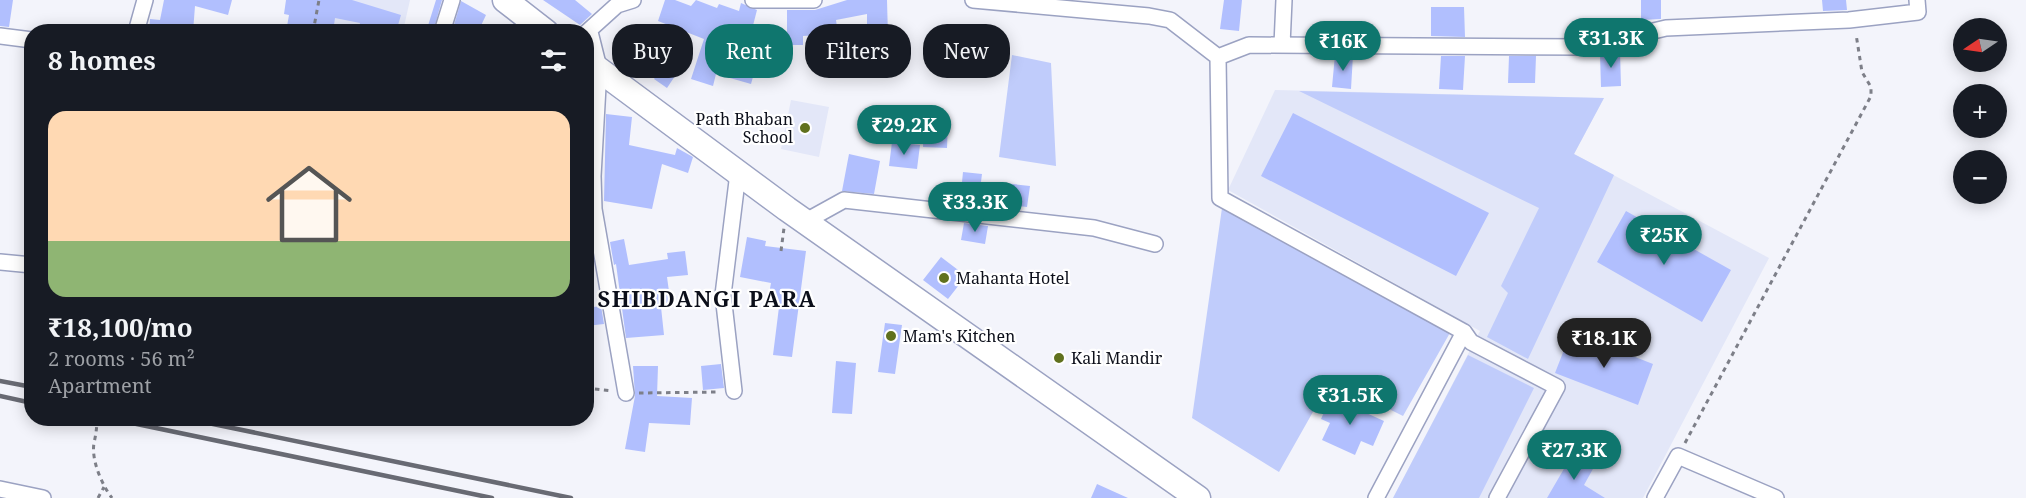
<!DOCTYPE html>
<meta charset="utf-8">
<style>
body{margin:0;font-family:"Noto Serif",serif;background:#20242c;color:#f1f3f6;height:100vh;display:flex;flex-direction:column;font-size:22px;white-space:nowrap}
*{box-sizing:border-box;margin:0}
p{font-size:20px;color:#9ea1a6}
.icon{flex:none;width:33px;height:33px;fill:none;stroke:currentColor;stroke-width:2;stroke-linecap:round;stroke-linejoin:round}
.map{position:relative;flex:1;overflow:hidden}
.sheet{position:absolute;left:24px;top:24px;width:570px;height:402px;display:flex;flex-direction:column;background:#171b24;border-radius:24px;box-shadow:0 3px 15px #0003}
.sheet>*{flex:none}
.banner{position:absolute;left:612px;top:24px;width:570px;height:54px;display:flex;gap:12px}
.needle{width:39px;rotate:257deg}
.buttons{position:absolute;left:1953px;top:18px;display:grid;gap:12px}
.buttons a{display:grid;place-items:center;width:54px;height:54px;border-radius:50%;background:#171b24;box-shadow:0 3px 15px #0003;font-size:30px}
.price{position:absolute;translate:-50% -51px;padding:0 14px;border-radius:21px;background:#0f766e;color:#fff;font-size:20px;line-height:39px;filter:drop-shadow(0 2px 3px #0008)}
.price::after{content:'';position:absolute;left:50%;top:36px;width:18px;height:14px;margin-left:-9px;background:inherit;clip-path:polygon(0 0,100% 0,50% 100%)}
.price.active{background:#222;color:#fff}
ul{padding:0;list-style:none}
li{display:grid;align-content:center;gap:12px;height:318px;padding:0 24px}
li span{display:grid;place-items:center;height:186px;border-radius:18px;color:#555}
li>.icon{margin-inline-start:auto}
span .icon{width:108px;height:108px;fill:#fffc;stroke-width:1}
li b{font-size:26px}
h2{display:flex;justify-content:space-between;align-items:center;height:72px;padding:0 24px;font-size:26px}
.pill{padding:0 21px;border-radius:24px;background:#171b24;box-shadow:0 3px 15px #0003;font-size:21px;line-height:54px}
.pill.active{background:#0f766e;color:#fff}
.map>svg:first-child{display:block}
</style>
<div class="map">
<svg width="2026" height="498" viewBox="0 0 2026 498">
<rect width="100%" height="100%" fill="#f3f4fb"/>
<!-- built -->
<path fill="#e3e7f8" d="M321,0H410L403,31L315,32Z
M1275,90L1604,98L1574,154L1769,258L1643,498H1393L1480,331L1228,190Z
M791,100L829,107L819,157L781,149Z"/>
<!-- green -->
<path fill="#c0ccfb" d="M1012,55L1051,63L1056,166L999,157Z
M1299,91L1604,98L1574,154L1614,175L1528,359L1487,337L1508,293L1501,286L1539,208Z
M1222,208L1451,331L1403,416L1331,380L1279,472L1192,418Z
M1468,355L1534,388L1479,498H1393Z"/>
<!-- building -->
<path fill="#b1bffe" d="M0,0H13L9,27L0,26Z
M164,0H232L228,15L195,6L193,32H149L150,19L160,20Z
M286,0H352L401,15L396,32H358L360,23L335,18L333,32H286L289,15L284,14Z
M436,0H442L433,32H426Z
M543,0H575L592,14L580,25Z
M665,0H675L691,6L696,0L717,8L719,4L739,11L741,3L757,10L749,41L762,45L751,84L716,74L713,86L691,79L704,39L658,21Z
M847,0H887L888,37H867V14L836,20L837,27L818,31V35L803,36V45H787V10H815Z
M1224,0H1242L1239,31L1220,29Z
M1641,0H1661V19L1641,20Z
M1822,0H1846L1847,10L1823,11Z
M461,1L486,15L478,32H452Z
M1431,7H1464L1465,37L1431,36Z
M1611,51H1620L1621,86L1601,87L1600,54Z
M1335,55H1353L1351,89L1332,87Z
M1441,56H1465L1463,90L1439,89Z
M1509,56H1536L1535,83H1508Z
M662,67L675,76L667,88L654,79Z
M1293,113L1489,213L1456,276L1261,176Z
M606,114L632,117L629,145L675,155L677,148L693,157L688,173L662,164L652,209L604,201Z
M924,119L948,121L947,148L923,147Z
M892,142L920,145L917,169L889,166Z
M849,154L880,161L874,194L842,191Z
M963,172L982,174L978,205L960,202Z
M1004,183L1030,186L1027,207L1002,204Z
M1626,211L1731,270L1702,322L1597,262Z
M964,223L988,226L985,244L961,240Z
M747,237L766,241L765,246L806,251L792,357L773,355L779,307L767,305L771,283L740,277Z
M624,239L629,265L668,259L667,253L685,251L688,275L667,277L671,306L661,307L664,335L626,338L616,264L614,265L610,242Z
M941,257L966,276L948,299L923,280Z
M601,306L604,324L586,326V308Z
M885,323L902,325L895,374L878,372Z
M1571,332L1653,364L1638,405L1555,373Z
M836,361L856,363L852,414L832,413Z
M721,364L724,388L703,390L701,366Z
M633,366H658L657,396L692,398L690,425L649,423L645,452L625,449L635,396Z
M1331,397L1384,421L1373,446L1361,441L1355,455L1322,440L1330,423L1321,419Z
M1572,455L1594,467L1584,485L1605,498H1547Z
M1097,484L1128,498H1091Z"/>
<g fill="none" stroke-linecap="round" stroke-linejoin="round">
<defs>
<path id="street" d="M753,0H814
M973,0L1149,16L1170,20L1218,57L1249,45L1586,47L1666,28L1849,20L1918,12L1917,0
M136,32L145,0
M442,32L452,0
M590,32L599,68L593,176L594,209L626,393
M586,33L617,5L633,0
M0,36L32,40
M1282,45L1284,0
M1218,57L1220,198L1464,332L1471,342L1557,387L1497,498
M806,221L844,200L1094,228L1155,244
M0,262L32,265
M734,391L723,295L738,173
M0,489L43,498
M1376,498L1464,332
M1655,498L1678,456L1776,498"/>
<path id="primary" d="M505,0L546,32
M586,60L787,209L1198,498"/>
</defs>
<!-- street casing -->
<use href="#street" stroke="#9ba2c2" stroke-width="18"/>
<!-- primary casing -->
<use href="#primary" stroke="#9ba2c2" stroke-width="27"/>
<!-- path -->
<path stroke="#7d7f88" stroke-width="3" stroke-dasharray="4.5 4.5" stroke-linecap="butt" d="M313,32L319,0
M781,251L784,228
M586,388L612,391
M639,393L719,392
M97,418C97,427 96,434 94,443C91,460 102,485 112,498
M1685,443L1871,96V87L1862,72L1856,34
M98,498L104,487"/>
<!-- street -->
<use href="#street" stroke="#fff" stroke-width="15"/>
<!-- primary -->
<use href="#primary" stroke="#fff" stroke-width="24"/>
<!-- rail -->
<path stroke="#686a73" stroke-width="4.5" d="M0,381L32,387
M0,396L32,403
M108,418L492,498
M184,418L571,498"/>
</g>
<!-- markers -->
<g fill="#60711e" stroke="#fff" stroke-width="2">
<circle cx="805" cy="128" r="6"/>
<circle cx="944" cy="278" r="6"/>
<circle cx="891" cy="336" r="6"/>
<circle cx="1059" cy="358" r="6"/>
</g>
<g text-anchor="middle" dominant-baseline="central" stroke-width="4.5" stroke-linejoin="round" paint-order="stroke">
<!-- poi labels -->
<g font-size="16" fill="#0c0f1a" stroke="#fff" text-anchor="start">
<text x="793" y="119" text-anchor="end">Path Bhaban<tspan x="793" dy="18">School</tspan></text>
<text x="956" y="278">Mahanta Hotel</text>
<text x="903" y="336">Mam's Kitchen</text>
<text x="1071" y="358">Kali Mandir</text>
</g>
<!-- district labels -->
<g font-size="22" font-weight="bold" letter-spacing="1.5" fill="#0c0f1a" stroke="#fff">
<text x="707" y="298">SHIBDANGI PARA</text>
</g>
</g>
</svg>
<div class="buttons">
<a><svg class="needle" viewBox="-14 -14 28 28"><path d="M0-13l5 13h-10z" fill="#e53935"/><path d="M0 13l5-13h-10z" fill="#9ea1a6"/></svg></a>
<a>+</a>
<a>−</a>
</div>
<b class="price" style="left:1611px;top:69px">₹31.3K</b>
<b class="price" style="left:1343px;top:72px">₹16K</b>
<b class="price" style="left:904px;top:156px">₹29.2K</b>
<b class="price" style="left:975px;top:233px">₹33.3K</b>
<b class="price" style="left:1664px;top:266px">₹25K</b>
<b class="price active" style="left:1604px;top:369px">₹18.1K</b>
<b class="price" style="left:1350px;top:426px">₹31.5K</b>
<b class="price" style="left:1574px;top:481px">₹27.3K</b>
<div class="banner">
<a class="pill">Buy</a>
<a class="pill active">Rent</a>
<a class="pill">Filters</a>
<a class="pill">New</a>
</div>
<section class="sheet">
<h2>8 homes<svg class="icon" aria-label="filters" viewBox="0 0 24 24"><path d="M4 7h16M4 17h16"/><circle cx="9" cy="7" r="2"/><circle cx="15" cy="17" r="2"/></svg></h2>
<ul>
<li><span style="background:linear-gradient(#ffd9b3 70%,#8fb573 0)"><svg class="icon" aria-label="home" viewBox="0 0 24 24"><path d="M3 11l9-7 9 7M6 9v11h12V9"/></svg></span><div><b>₹18,100/mo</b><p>2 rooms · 56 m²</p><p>Apartment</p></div></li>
</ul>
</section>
</div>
